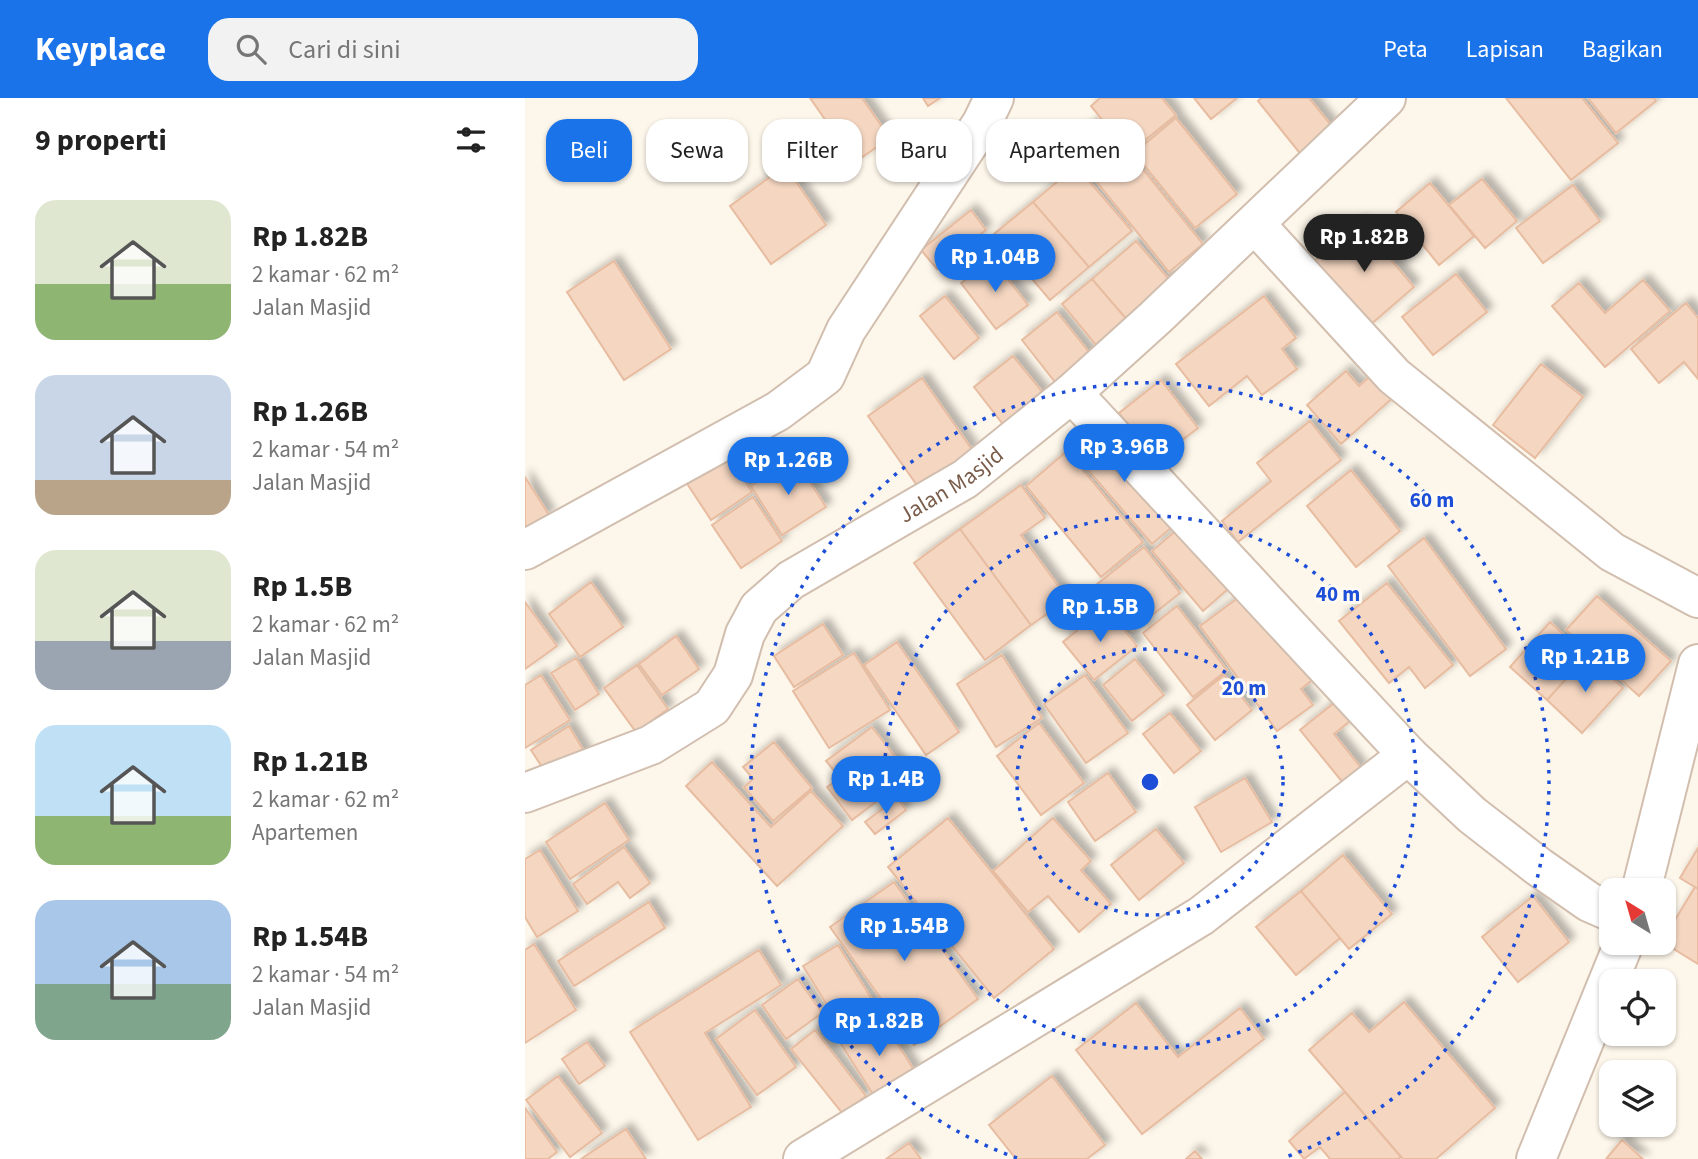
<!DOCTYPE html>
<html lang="id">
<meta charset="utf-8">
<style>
body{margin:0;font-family:"Source Sans 3",sans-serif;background:#f2f2f2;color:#222;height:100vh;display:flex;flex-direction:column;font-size:26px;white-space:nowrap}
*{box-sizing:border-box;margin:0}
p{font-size:23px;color:#767676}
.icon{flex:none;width:38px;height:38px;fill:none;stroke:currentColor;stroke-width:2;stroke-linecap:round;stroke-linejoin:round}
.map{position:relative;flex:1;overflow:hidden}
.side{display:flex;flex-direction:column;background:#fff;width:525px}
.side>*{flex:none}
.banner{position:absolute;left:21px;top:21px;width:665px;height:63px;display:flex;gap:14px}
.needle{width:46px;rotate:323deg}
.controls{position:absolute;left:1074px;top:780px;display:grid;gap:14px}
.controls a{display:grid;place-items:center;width:77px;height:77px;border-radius:14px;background:#fff;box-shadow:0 2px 5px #0004;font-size:35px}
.price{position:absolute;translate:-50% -60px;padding:0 16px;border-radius:24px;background:#1a73e8;color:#fff;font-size:23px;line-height:46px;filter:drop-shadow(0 2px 4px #0008)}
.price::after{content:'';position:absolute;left:50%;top:42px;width:21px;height:16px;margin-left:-10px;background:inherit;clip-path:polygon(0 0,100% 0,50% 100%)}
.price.current{background:#222;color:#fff}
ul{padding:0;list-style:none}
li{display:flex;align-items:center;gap:21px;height:175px;padding:0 35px}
li span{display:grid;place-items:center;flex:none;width:196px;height:140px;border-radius:21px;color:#555}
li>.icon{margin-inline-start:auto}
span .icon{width:84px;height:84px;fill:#fffc;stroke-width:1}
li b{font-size:30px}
h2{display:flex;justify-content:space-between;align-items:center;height:84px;padding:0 35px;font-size:30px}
.pill{padding:0 24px;border-radius:21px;background:#fff;box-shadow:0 2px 5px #0004;font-size:24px;line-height:63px}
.pill.current{background:#1a73e8;color:#fff}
header{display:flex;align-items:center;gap:42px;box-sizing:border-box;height:98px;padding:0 35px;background:#1a73e8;color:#fff}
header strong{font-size:33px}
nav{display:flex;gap:38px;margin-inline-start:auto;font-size:24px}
.search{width:490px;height:63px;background:#f2f2f2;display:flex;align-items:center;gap:18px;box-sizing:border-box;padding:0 24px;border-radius:21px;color:#767676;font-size:26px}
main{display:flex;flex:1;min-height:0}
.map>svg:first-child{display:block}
</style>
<header>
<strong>Keyplace</strong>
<div class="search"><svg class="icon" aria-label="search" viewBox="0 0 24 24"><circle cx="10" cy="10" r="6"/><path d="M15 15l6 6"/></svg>Cari di sini</div>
<nav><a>Peta</a><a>Lapisan</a><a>Bagikan</a></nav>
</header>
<main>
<section class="side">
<h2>9 properti<svg class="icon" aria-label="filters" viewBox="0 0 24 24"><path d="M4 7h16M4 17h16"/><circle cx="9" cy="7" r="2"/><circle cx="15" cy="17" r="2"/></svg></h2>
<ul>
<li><span style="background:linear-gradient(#dfe7d0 60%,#8fb573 0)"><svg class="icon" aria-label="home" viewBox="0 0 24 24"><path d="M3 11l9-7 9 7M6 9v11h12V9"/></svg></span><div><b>Rp 1.82B</b><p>2 kamar · 62 m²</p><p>Jalan Masjid</p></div></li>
<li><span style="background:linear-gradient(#c9d6e8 75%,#b9a48a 0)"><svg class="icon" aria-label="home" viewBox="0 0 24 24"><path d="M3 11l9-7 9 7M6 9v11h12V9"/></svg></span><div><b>Rp 1.26B</b><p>2 kamar · 54 m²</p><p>Jalan Masjid</p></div></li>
<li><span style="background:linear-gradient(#dfe7d0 65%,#9aa5b1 0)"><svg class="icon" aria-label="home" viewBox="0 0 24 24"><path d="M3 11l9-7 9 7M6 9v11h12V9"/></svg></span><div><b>Rp 1.5B</b><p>2 kamar · 62 m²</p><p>Jalan Masjid</p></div></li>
<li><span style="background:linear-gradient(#bfe0f5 65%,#8fb573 0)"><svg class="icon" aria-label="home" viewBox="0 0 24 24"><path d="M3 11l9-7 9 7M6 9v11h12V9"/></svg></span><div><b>Rp 1.21B</b><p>2 kamar · 62 m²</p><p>Apartemen</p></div></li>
<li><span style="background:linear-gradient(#a9c7e8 60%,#7fa58c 0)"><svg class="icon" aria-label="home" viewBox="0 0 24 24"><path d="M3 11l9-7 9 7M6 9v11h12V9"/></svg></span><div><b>Rp 1.54B</b><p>2 kamar · 54 m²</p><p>Jalan Masjid</p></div></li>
</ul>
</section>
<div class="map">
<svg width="1173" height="1061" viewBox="0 0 1173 1061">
<defs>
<filter id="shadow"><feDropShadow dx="6" dy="-6" stdDeviation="3.5" flood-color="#0004"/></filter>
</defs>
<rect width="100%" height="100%" fill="#fdf6ea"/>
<!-- building -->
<path fill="#f4d6c1" stroke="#e7bca0" stroke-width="2" filter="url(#shadow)" d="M285,0H337L365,40L330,64Z
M398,0H415L403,8Z
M575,0H637L651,17L604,55L566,8Z
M669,0H712L686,21Z
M736,0H784L811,33L778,59L733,3Z
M981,0H1057L1093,45L1046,82Z
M1063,0H1129L1131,3L1091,35Z
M651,20L712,96L670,130L609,55Z
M573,22L600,55L567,82L539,50Z
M605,55L678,146L644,174L571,83Z
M260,68L301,127L246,166L205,108Z
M551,68L607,133L564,169L508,104Z
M957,81L992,123L960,150L924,107Z
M905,85L949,138L914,167L871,114Z
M1048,87L1075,123L1018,165L991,130Z
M508,104L564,169L525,202L469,136Z
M446,112L461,132L412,171L396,152Z
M835,125L889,189L844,228L789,163Z
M611,143L655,194L610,231L567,181Z
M468,162L503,207L471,231L436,185Z
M89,163L146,251L99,282L42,194Z
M931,176L962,214L908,257L877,219Z
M567,181L610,231L580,258L537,206Z
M1118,182L1145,213L1080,269L1027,208L1054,185L1080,215Z
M420,198L454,240L429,261L395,218Z
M739,198L771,240L757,251L772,271L737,297L722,278L684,308L651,266Z
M1161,205L1173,220V281L1159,264L1134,285L1106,251Z
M532,214L572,264L537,293L497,242Z
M488,258L524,302L484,334L449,289Z
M1016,266L1058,299L1010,360L968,327Z
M821,273L834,288L850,274L871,297L816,346L782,307Z
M397,280L448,353L394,390L343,318Z
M636,282L673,330L631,362L594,315Z
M785,323L816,362L713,444L697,423L746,383L732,365Z
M571,327L654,423L627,446L544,350Z
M542,353L618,444L576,479L501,388Z
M202,356L227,394L186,422L161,384Z
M269,360L301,409L257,437L226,388Z
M826,372L875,433L831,469L782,408Z
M0,379L24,417L0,432Z
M496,387L520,420L496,437L543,501L506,527L435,431Z
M228,399L257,443L216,470L187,427Z
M660,425L711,484L678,513L627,453Z
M435,431L506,527L460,562L389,465Z
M899,440L981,551L945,578L863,468Z
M619,449L655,495L608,532L571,487Z
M66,484L98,529L55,559L24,516Z
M862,485L928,567L900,590L884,569L864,585L814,523Z
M725,491L790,580L776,591L788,607L752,633L675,528Z
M1072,498L1146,563L1114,598L1041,532Z
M0,504L32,548L0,571Z
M652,508L702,572L668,599L618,535Z
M581,509L612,548L569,582L538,544Z
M1025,524L1062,558L1022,602L985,569Z
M298,526L318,557L269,589L249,558Z
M151,538L174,571L137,597L114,566Z
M372,544L434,634L401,657L339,567Z
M329,555L365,612L304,650L268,593Z
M477,557L517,620L471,649L432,586Z
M1062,558L1098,590L1057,635L1022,602Z
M51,560L74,596L50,612L26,575Z
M610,561L639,597L607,623L578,587Z
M112,567L143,611L111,634L79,590Z
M16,577L45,622L0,650V587Z
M560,577L603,635L561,665L519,606Z
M699,577L727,612L690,642L662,607Z
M814,601L829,620L809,636L837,671L819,686L775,632Z
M645,615L676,653L649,675L618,636Z
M514,625L559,685L516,717L472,658Z
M44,628L63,660L26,683L6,652Z
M347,629L385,678L327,722L302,689L315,680L301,663Z
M249,644L287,690L248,723L219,689L228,681L218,669Z
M187,664L246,729L286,693L318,728L252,788L161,688Z
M583,675L611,714L570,743L543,704Z
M720,680L747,724L696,754L670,709Z
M372,700L381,712L350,736L340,724Z
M80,705L104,742L45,781L21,744Z
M423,720L529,851L469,900L363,769Z
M528,720L566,763L556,772L586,806L554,834L523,798L503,814L468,773Z
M631,731L659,765L614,802L586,767Z
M99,749L125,785L105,800L93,784L62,806L48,786Z
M1173,750V791L1155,780Z
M15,752L53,813L12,839L0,819V761Z
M818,757L867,816L824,851L776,793Z
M369,784L453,901L389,947L305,829Z
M1170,789L1173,791V866L1139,845V840Z
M776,793L815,840L771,877L731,829Z
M1008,798L1044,844L993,884L957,839Z
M124,804L140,830L49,888L33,863Z
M9,846L51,912L0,945V852Z
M313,847L356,916L321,938L278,868Z
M234,852L256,887L180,935L226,1009L173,1042L105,934Z
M273,881L297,915L261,941L237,907Z
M879,904L970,1010L911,1061H878L784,952L827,915L844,934Z
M611,905L653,959L715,910L739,941L617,1036L551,952Z
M230,912L271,969L232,997L191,941Z
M356,920L391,975L351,1001L316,946Z
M290,932L341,998L318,1016L266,951Z
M62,944L80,968L54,986L37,961Z
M33,978L77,1035L45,1059L1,1002Z
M527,978L580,1047L562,1061H491L464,1027Z
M820,994L876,1059L873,1061H805L795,1049L779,1061L764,1043Z
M0,1010L32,1054L23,1061H0Z
M101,1031L121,1061H56Z
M1097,1042L1118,1061H1081Z
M384,1045L396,1061H361Z
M670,1053L677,1061H661Z"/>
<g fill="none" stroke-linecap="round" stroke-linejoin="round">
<defs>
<g id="minor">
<path d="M730,126L869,278L1087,454L1173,500"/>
<path d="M547,295L883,657L947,717L1014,769L1064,804L1087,814"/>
<path d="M0,452L253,313L300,278L321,232L457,25L469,0"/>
<path id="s1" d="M0,695L126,647L187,609L208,577L220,536L234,510L266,482L440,381L547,295L630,220L861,0"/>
<path d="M1116,793L1173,566"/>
<path d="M278,1061L676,818L883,657"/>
<path d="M1011,1061L1099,845"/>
</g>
</defs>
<!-- minor casing -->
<use href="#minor" stroke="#d1beae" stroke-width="42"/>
<!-- minor -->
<use href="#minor" stroke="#fff" stroke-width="38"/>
</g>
<!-- distance rings -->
<g fill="none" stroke="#1d4ed8" stroke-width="3.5" stroke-dasharray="3.5 7">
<circle cx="625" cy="684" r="133"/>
<circle cx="625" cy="684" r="266"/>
<path d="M492 1060A399 399 0 1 1 758 1060"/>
</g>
<g text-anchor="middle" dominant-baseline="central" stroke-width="6" stroke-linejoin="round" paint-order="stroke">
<!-- street labels -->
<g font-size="23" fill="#7a5d4b" stroke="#fffaf2">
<text stroke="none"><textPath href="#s1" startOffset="546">Jalan Masjid</textPath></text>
</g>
</g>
<circle cx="625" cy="684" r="10" fill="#1d4ed8" stroke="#fffaf2" stroke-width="3.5"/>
<g font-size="21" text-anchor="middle" font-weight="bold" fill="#1d4ed8" stroke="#fffaf2" stroke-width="6" stroke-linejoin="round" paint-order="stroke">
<text x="907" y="409">60 m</text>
<text x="813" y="503">40 m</text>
<text x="719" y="597">20 m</text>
</g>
</svg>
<div class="controls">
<a><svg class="needle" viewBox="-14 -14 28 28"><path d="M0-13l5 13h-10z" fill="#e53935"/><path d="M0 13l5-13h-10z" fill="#767676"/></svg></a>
<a><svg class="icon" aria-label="locate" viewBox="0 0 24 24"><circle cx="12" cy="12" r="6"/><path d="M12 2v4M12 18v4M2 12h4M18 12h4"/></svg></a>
<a><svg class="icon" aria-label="layers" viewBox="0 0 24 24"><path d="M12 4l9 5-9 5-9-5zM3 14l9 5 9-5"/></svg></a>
</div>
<b class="price current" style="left:839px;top:176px">Rp 1.82B</b>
<b class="price" style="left:470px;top:196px">Rp 1.04B</b>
<b class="price" style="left:599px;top:386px">Rp 3.96B</b>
<b class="price" style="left:263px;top:399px">Rp 1.26B</b>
<b class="price" style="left:575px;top:546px">Rp 1.5B</b>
<b class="price" style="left:1060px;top:596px">Rp 1.21B</b>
<b class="price" style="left:361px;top:718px">Rp 1.4B</b>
<b class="price" style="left:379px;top:865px">Rp 1.54B</b>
<b class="price" style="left:354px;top:960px">Rp 1.82B</b>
<div class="banner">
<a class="pill current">Beli</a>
<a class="pill">Sewa</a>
<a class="pill">Filter</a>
<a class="pill">Baru</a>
<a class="pill">Apartemen</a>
</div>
</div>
</main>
